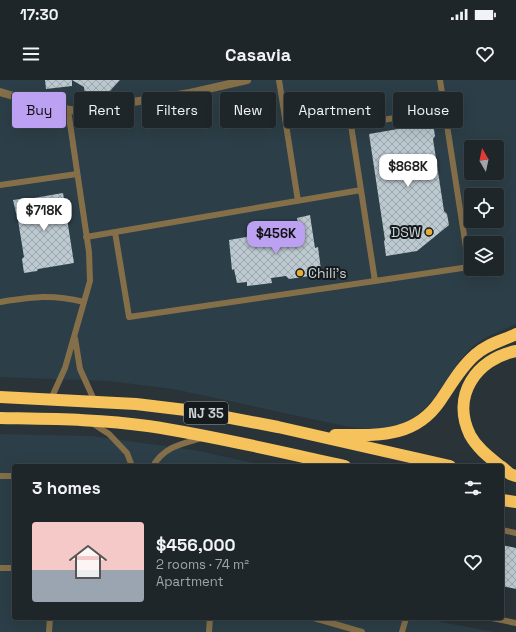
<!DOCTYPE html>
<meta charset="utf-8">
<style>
body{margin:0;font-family:"Space Grotesk",sans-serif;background:#272e32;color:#f1f3f6;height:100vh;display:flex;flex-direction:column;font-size:15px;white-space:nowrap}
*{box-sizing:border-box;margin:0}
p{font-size:13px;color:#a1a5a8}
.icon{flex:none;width:22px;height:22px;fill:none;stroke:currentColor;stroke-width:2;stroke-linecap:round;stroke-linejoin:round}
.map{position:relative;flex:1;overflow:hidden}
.sheet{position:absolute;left:12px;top:384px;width:492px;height:156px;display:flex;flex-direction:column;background:#1f262a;border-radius:4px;box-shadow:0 4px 16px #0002,0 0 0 1px #3c4347}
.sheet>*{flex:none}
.top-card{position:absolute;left:12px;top:12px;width:492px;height:36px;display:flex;gap:8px}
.needle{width:26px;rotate:351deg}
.controls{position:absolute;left:464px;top:60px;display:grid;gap:8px}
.controls a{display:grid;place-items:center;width:40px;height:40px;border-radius:4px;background:#1f262a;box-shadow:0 4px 16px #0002,0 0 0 1px #3c4347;font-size:20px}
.price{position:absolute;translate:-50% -34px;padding:0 9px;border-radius:8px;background:#fff;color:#222;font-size:13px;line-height:26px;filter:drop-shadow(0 1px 2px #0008)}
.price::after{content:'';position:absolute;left:50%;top:24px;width:12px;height:9px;margin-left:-6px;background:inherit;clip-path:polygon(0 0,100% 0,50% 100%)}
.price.active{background:#bca0f2;color:#111}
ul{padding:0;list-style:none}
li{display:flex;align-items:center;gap:12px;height:100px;padding:0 20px}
li span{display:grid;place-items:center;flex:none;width:112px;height:80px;border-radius:4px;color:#555}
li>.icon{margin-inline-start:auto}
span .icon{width:48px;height:48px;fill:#fffc;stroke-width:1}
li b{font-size:17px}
h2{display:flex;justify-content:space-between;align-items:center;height:48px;padding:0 20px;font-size:17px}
.tag{padding:0 14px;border-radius:4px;background:#1f262a;box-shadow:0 4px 16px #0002,0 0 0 1px #3c4347;font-size:14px;line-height:36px}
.tag.active{background:#bca0f2;color:#111}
.status{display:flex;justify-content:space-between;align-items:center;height:28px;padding:0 20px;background:#1f262a;direction:ltr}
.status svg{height:11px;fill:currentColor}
header{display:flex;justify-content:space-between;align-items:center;height:52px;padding:0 20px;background:#1f262a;font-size:18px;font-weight:700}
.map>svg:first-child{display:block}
</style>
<div class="status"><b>17:30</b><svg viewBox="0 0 49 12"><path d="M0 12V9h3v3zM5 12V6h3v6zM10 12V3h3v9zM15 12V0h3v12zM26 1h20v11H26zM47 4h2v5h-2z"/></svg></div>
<header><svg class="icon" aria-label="menu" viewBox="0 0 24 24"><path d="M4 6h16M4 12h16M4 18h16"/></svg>Casavia<svg class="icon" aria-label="heart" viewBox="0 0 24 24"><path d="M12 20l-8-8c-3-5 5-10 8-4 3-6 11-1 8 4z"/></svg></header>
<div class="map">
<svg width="516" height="552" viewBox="0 0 516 552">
<defs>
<pattern id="building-cross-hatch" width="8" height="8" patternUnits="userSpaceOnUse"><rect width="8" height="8" fill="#bcc9d0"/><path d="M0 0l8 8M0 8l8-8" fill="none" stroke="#9ca7ac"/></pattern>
</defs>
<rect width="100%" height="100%" fill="#293338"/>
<!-- built -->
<path fill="#2c3e47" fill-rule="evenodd" d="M0,0H516V244L485,258L472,267L461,279L435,317L426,327L415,337L401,344L385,349H367L345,346L173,309L108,301L0,297ZM471,67H497V93H471ZM471,115H497V141H471ZM471,163H497V189H471Z
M0,354L92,356L194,370L268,386H14V538H431V540L494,552H0Z"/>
<!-- building -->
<path fill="url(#building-cross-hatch)" d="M45,0H120L110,11L85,14L84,7L72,0V6L46,9Z
M433,43L435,56L433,59L444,131L447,134L449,145L417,171L386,176L384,161L385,160L369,54Z
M63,113L74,183L38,189L37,191L24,193L22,179L24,177L17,134L16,133L13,120L26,118L28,119Z
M310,135L315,168L318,167L321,190L320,193L317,195L289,199L286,196L271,198L272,203L247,206V202L237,203L234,189L232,190L229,160L299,148L297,138Z
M502,465L516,468V509L502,506Z"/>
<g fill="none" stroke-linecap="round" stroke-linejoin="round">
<!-- lane -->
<path stroke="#846f49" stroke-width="6" d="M279,0L298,121
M0,105L77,94
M115,152L129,237L375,201L351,45L445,30
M86,157L361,110
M375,201L469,187L440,0
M0,222C33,217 51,214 84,222
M75,258L80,289L95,322
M51,319L65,288L90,201L89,172L68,30
M92,343L109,354L127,373L132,386
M153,386C165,366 182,364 202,358
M0,396H14
M502,450L516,453
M0,488H14
M314,538L362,552
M492,538L516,543
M49,552L50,538
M209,552L210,538
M402,552L406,538"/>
<!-- street -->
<path stroke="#846f49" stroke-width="8" d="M0,12L48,26L76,31L190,13L247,0"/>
<!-- highway -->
<path stroke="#f6c25c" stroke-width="12" d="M0,317L136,324L194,331L278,347L450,386
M0,338C50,339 99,339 148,346C215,356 280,372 345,386
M335,355C376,355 414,359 440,321C451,305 461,287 475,275C487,264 502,261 516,254
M500,386C489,377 477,368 470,355C451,316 476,279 516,271
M502,387L510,394L516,396
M502,420L516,422"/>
</g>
<!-- markers -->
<g fill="#e5ad35" stroke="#151a1c" stroke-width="1.5">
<circle cx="429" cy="152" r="4"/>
<circle cx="300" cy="193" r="4"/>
</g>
<g text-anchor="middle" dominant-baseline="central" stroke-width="4" stroke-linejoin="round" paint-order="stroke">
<!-- shield labels -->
<rect fill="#151a1c" stroke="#969c9f" stroke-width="1" x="184" y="322" width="44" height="22" rx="3"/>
<g font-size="13" font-weight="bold" fill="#cdd4d7">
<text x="206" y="333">NJ 35</text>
</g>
<!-- poi labels -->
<g font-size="14" fill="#cdd4d7" stroke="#151a1c" text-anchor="end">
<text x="421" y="152">DSW</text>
<text x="308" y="193" text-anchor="start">Chili's</text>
</g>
</g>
</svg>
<div class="controls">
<a><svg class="needle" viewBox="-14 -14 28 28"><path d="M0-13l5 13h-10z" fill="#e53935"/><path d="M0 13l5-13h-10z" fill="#a1a5a8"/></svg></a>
<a><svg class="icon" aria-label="locate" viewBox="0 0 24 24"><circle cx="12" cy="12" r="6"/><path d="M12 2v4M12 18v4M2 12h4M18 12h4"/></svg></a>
<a><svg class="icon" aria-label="layers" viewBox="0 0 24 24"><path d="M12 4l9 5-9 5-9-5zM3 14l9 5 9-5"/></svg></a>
</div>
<b class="price" style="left:408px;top:108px">$868K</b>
<b class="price" style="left:44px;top:152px">$718K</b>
<b class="price active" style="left:276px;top:175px">$456K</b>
<div class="top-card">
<a class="tag active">Buy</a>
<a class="tag">Rent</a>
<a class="tag">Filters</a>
<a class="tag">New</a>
<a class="tag">Apartment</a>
<a class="tag">House</a>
</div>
<section class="sheet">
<h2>3 homes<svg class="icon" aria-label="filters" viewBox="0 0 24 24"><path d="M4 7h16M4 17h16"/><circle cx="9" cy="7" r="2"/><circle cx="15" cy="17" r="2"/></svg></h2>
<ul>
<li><span style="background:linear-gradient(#f6c9c9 60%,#9aa5b1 0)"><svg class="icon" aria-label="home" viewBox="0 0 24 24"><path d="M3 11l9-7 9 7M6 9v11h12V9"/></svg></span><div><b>$456,000</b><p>2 rooms · 74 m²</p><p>Apartment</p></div><svg class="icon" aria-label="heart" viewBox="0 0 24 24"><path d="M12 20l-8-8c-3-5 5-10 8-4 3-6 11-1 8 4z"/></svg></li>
</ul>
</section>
</div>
